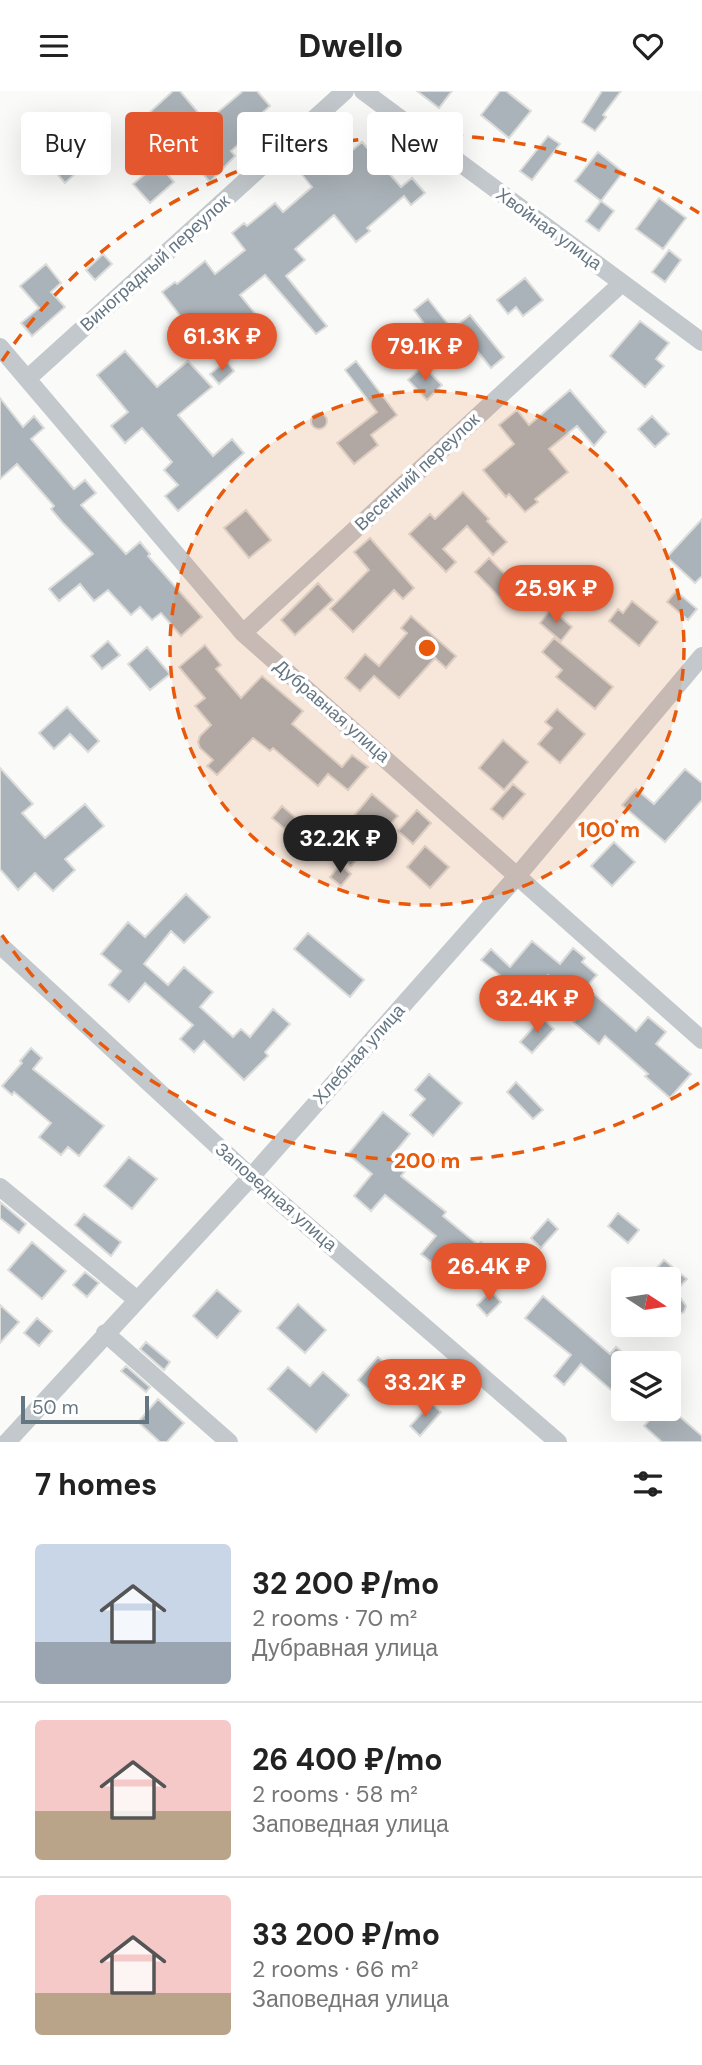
<!DOCTYPE html>
<meta charset="utf-8">
<style>
body{margin:0;font-family:"DM Sans",sans-serif;background:#f2f2f2;color:#222;height:100vh;display:flex;flex-direction:column;font-size:26px;white-space:nowrap}
*{box-sizing:border-box;margin:0}
p{font-size:23px;color:#767676}
.icon{flex:none;width:38px;height:38px;fill:none;stroke:currentColor;stroke-width:2;stroke-linecap:round;stroke-linejoin:round}
.map{position:relative;height:1351px;overflow:hidden}
.details{display:flex;flex-direction:column;background:#fff;flex:1}
.details>*{flex:none}
.hud{position:absolute;left:21px;top:21px;width:662px;height:63px;display:flex;gap:14px}
.needle{width:46px;rotate:102deg}
.fabs{position:absolute;left:611px;top:1176px;display:grid;gap:14px}
.fabs a{display:grid;place-items:center;width:70px;height:70px;border-radius:7px;background:#fff;box-shadow:0 7px 28px #0002;font-size:35px}
.scale{position:absolute;left:21px;bottom:18px;width:128px;box-sizing:border-box;padding-left:7px;border:4px solid #657683;border-top:0;font-size:19px;line-height:24px;white-space:nowrap;color:#657683;-webkit-text-stroke:5px #fff;paint-order:stroke}
.price{position:absolute;translate:-50% -60px;padding:0 16px;border-radius:24px;background:#e4572e;color:#fff;font-size:23px;line-height:46px;filter:drop-shadow(0 2px 4px #0008)}
.price::after{content:'';position:absolute;left:50%;top:42px;width:21px;height:16px;margin-left:-10px;background:inherit;clip-path:polygon(0 0,100% 0,50% 100%)}
.price.selected{background:#222;color:#fff}
ul{padding:0;list-style:none}
li{display:flex;align-items:center;gap:21px;height:175px;padding:0 35px}
li+li{border-top:2px solid #e0e0e0}
li span{display:grid;place-items:center;flex:none;width:196px;height:140px;border-radius:7px;color:#555}
li>.icon{margin-inline-start:auto}
span .icon{width:84px;height:84px;fill:#fffc;stroke-width:1}
li b{font-size:30px}
h2{display:flex;justify-content:space-between;align-items:center;height:84px;padding:0 35px;font-size:30px}
.pill{padding:0 24px;border-radius:7px;background:#fff;box-shadow:0 7px 28px #0002;font-size:24px;line-height:63px}
.pill.selected{background:#e4572e;color:#fff}
header{display:flex;justify-content:space-between;align-items:center;height:91px;padding:0 35px;background:#fff;font-size:32px;font-weight:800}
.map>svg:first-child{display:block}
</style>
<header><svg class="icon" aria-label="menu" viewBox="0 0 24 24"><path d="M4 6h16M4 12h16M4 18h16"/></svg>Dwello<svg class="icon" aria-label="heart" viewBox="0 0 24 24"><path d="M12 20l-8-8c-3-5 5-10 8-4 3-6 11-1 8 4z"/></svg></header>
<div class="map">
<svg width="702" height="1351" viewBox="0 0 702 1351">
<rect width="100%" height="100%" fill="#fafaf8"/>
<!-- building -->
<path fill="#aab3b9" stroke="#dcdcda" stroke-width="2" d="M173,0H180L206,31L243,0H257L270,15L252,31L257,37L231,60L235,65L210,91L149,22Z
M417,0H452L439,17Z
M500,0H506L531,20L509,47L481,24Z
M602,0H621L603,24L606,26L595,40L582,31Z
M548,45L560,53L532,89L520,80Z
M331,51L344,66L362,51L401,96L412,87L425,102L411,114L404,105L367,137L370,140L356,151L334,124L295,158L305,169L286,185L327,235L316,243L265,184L240,204L257,225L245,235L239,227L225,240L211,223L191,239L162,201L175,191L177,193L205,170L215,183L245,159L232,142L244,132L247,135L275,112L283,121L312,96L300,81L317,68L315,65Z
M598,61L623,81L601,110L575,90Z
M67,68L78,80L65,92L54,79Z
M158,72L174,91L150,112L133,93Z
M659,107L686,127L663,158L636,138Z
M601,110L614,120L599,140L586,130Z
M669,159L681,169L665,191L652,181Z
M103,163L112,173L95,189L86,179Z
M46,173L61,192L51,201L65,216L32,245L21,232L39,217L20,195Z
M525,187L543,209L523,225L516,216L508,223L497,209Z
M428,208L452,238L470,224L504,266L491,277L474,256L454,273L414,219Z
M640,230L669,252L656,268L664,275L645,296L610,265Z
M125,260L157,296L188,270L212,296L178,324L213,365L232,348L244,362L178,420L165,405L178,394L164,379L172,371L142,337L125,352L111,335L128,321L97,284Z
M226,270L234,280L219,293L210,283Z
M356,270L397,324L371,344L378,354L354,373L337,352L377,321L345,279Z
M423,275L442,294L427,309L408,289Z
M570,299L606,341L594,355L577,335L549,358L568,381L535,408L538,411L525,421L509,403L506,406L483,379L514,353L499,334L517,319L529,334Z
M0,307L23,336L34,325L44,337L31,348L74,398L85,389L96,402L81,414L126,463L140,451L150,463L148,465L202,526L181,545L161,522L152,529L140,516L131,524L108,499L94,510L80,493L59,510L49,498L93,463L62,431L51,418L54,415L17,373L0,388Z
M311 330a8 8 0 1 1 16 0a8 8 0 1 1-16 0Z
M652,325L669,343L655,356L638,338Z
M463,401L489,428L487,430L507,451L493,464L467,435L443,458L456,471L446,481L409,443L430,423L435,428Z
M246,419L271,449L249,467L224,437Z
M702,428V485L695,492L667,466Z
M370,447L414,497L403,508L394,499L353,541L330,518L369,479L354,461Z
M489,467L521,500L507,514L475,481Z
M318,492L333,509L295,544L281,529Z
M676,500L697,518L688,529L667,511Z
M632,510L658,531L639,555L609,530L618,518L623,522Z
M551,518L572,536L561,550L540,532Z
M411,525L456,565L446,577L435,567L399,607L374,585L360,600L345,587L365,563L379,575L407,542L401,537Z
M554,547L613,596L595,618L556,586L562,579L542,561Z
M108,550L120,564L102,578L91,565Z
M205,554L221,574L216,578L241,607L262,585L303,620L292,633L342,676L352,664L368,676L348,699L328,683L318,695L273,657L270,660L253,647L217,684L207,675L213,669L200,657L198,651L200,645L211,634L195,615L205,607L179,576Z
M147,556L170,583L150,599L128,573Z
M67,616L99,650L88,661L70,643L54,658L39,642Z
M557,618L585,643L560,672L538,653L552,637L545,631Z
M503,649L528,671L504,699L479,677Z
M0,677L33,713L22,722L45,747L85,713L104,735L65,768L75,779L53,800L35,782L18,799L0,778Z
M685,678L702,692V709L665,751L622,714L636,698L654,713Z
M513,693L525,703L503,728L491,718Z
M372,703L398,725L351,775L335,762L360,732L353,726Z
M282,715L311,740L297,755L287,747L291,743L272,727Z
M417,719L431,732L413,753L398,740Z
M614,751L635,771L612,795L591,775Z
M425,755L449,776L430,797L407,776Z
M340,774L351,783L341,795L330,786Z
M186,803L210,826L184,852L171,840L144,873L168,894L184,876L213,901L200,916L233,946L241,938L250,946L273,918L290,933L265,961L268,965L244,989L204,950L194,961L180,948L193,934L145,892L129,911L109,894L121,880L101,863L128,831L145,846Z
M308,842L364,889L350,906L294,858Z
M532,850L560,873L573,857L585,867L582,871L597,884L586,896L636,940L648,926L666,941L656,953L691,983L670,1007L645,985L648,983L605,945L599,953L573,931L585,918L548,884L529,908L481,869L491,858L510,876Z
M542,927L554,938L532,962L520,951Z
M31,957L42,967L33,978L104,1035L79,1065L68,1056L61,1064L39,1046L51,1032L14,1001L12,1004L2,995L22,972L20,970Z
M429,983L462,1012L433,1045L410,1024L425,1008L415,999Z
M516,991L543,1019L533,1028L507,1001Z
M383,1021L410,1043L391,1066L406,1079L401,1085L446,1121L443,1125L478,1154L481,1151L506,1173L490,1193L445,1156L433,1172L421,1163L436,1145L385,1104L371,1120L354,1105L372,1083L348,1063Z
M129,1066L157,1088L132,1118L104,1095Z
M0,1111L26,1133L19,1142L0,1127Z
M618,1122L639,1139L628,1152L608,1135Z
M84,1123L121,1151L111,1165L75,1134Z
M548,1128L558,1138L541,1157L531,1147Z
M32,1151L66,1180L42,1208L8,1179Z
M664,1169L687,1188L676,1200L686,1215L684,1221L678,1224L668,1220V1188H647Z
M85,1181L99,1192L87,1206L73,1194Z
M217,1199L241,1220L217,1247L193,1225Z
M491,1200L501,1211L487,1225L477,1214Z
M543,1205L610,1263L616,1256L635,1272H623V1297L617,1304L581,1273L564,1294L554,1285L571,1264L525,1227Z
M298,1213L326,1239L305,1262L277,1237Z
M0,1214L19,1231L0,1252Z
M37,1227L52,1240L39,1255L24,1242Z
M146,1251L170,1271L164,1279L140,1258Z
M378,1266L390,1277L370,1300L358,1289Z
M126,1275L150,1296L146,1301L121,1280Z
M288,1276L310,1295L323,1281L349,1304L316,1341L268,1298Z
M158,1308L184,1332L167,1351H160L138,1331Z
M431,1312L441,1321L420,1345L410,1335Z
M659,1318H671L702,1345V1351H662L644,1335Z"/>
<g fill="none" stroke-linecap="round" stroke-linejoin="round">
<!-- minor -->
<path stroke="#c3c8cc" stroke-width="18" d="M363,0L702,251
M0,256L243,542L702,949
M27,288L345,0
M243,542L622,192
M0,854L251,1086L558,1351
M0,1096L136,1208
M105,1242L229,1351
M7,1351L251,1086L518,784L702,565"/>
</g>
<!-- distance rings -->
<circle cx="427" cy="557" r="257" fill="#e8590c" fill-opacity=".12"/>
<g fill="none" stroke="#e8590c" stroke-width="3.5" stroke-dasharray="12 9">
<circle cx="427" cy="557" r="257"/>
<path d="M699 992A513 513 0 0 1 2 844M2 270A513 513 0 0 1 699 122"/>
</g>
<g text-anchor="middle" dominant-baseline="central" stroke-width="7" stroke-linejoin="round" paint-order="stroke">
<!-- street labels -->
<g font-size="18" fill="#657683" stroke="#fff">
<text transform="translate(549 138) rotate(36)">Хвойная улица</text>
<text transform="translate(155 172) rotate(-42)">Виноградный переулок</text>
<text transform="translate(417 381) rotate(-43)">Весенний переулок</text>
<text transform="translate(332 620) rotate(41)">Дубравная улица</text>
<text transform="translate(359 963) rotate(-48)">Хлебная улица</text>
<text transform="translate(276 1106) rotate(41)">Заповедная улица</text>
</g>
</g>
<circle cx="427" cy="557" r="10" fill="#e8590c" stroke="#fff" stroke-width="3.5"/>
<g font-size="21" text-anchor="middle" font-weight="bold" fill="#e8590c" stroke="#fff" stroke-width="7" stroke-linejoin="round" paint-order="stroke">
<text x="609" y="746">100 m</text>
<text x="427" y="1077">200 m</text>
</g>
</svg>
<div class="fabs">
<a><svg class="needle" viewBox="-14 -14 28 28"><path d="M0-13l5 13h-10z" fill="#e53935"/><path d="M0 13l5-13h-10z" fill="#767676"/></svg></a>
<a><svg class="icon" aria-label="layers" viewBox="0 0 24 24"><path d="M12 4l9 5-9 5-9-5zM3 14l9 5 9-5"/></svg></a>
</div>
<div class="scale">50 m</div>
<b class="price" style="left:222px;top:282px">61.3K ₽</b>
<b class="price" style="left:425px;top:292px">79.1K ₽</b>
<b class="price" style="left:556px;top:534px">25.9K ₽</b>
<b class="price selected" style="left:340px;top:784px">32.2K ₽</b>
<b class="price" style="left:537px;top:944px">32.4K ₽</b>
<b class="price" style="left:489px;top:1212px">26.4K ₽</b>
<b class="price" style="left:425px;top:1328px">33.2K ₽</b>
<div class="hud">
<a class="pill">Buy</a>
<a class="pill selected">Rent</a>
<a class="pill">Filters</a>
<a class="pill">New</a>
</div>
</div>
<section class="details">
<h2>7 homes<svg class="icon" aria-label="filters" viewBox="0 0 24 24"><path d="M4 7h16M4 17h16"/><circle cx="9" cy="7" r="2"/><circle cx="15" cy="17" r="2"/></svg></h2>
<ul>
<li><span style="background:linear-gradient(#c9d6e8 70%,#9aa5b1 0)"><svg class="icon" aria-label="home" viewBox="0 0 24 24"><path d="M3 11l9-7 9 7M6 9v11h12V9"/></svg></span><div><b>32 200 ₽/mo</b><p>2 rooms · 70 m²</p><p>Дубравная улица</p></div></li>
<li><span style="background:linear-gradient(#f6c9c9 65%,#b9a48a 0)"><svg class="icon" aria-label="home" viewBox="0 0 24 24"><path d="M3 11l9-7 9 7M6 9v11h12V9"/></svg></span><div><b>26 400 ₽/mo</b><p>2 rooms · 58 m²</p><p>Заповедная улица</p></div></li>
<li><span style="background:linear-gradient(#f6c9c9 70%,#b9a48a 0)"><svg class="icon" aria-label="home" viewBox="0 0 24 24"><path d="M3 11l9-7 9 7M6 9v11h12V9"/></svg></span><div><b>33 200 ₽/mo</b><p>2 rooms · 66 m²</p><p>Заповедная улица</p></div></li>
</ul>
</section>
